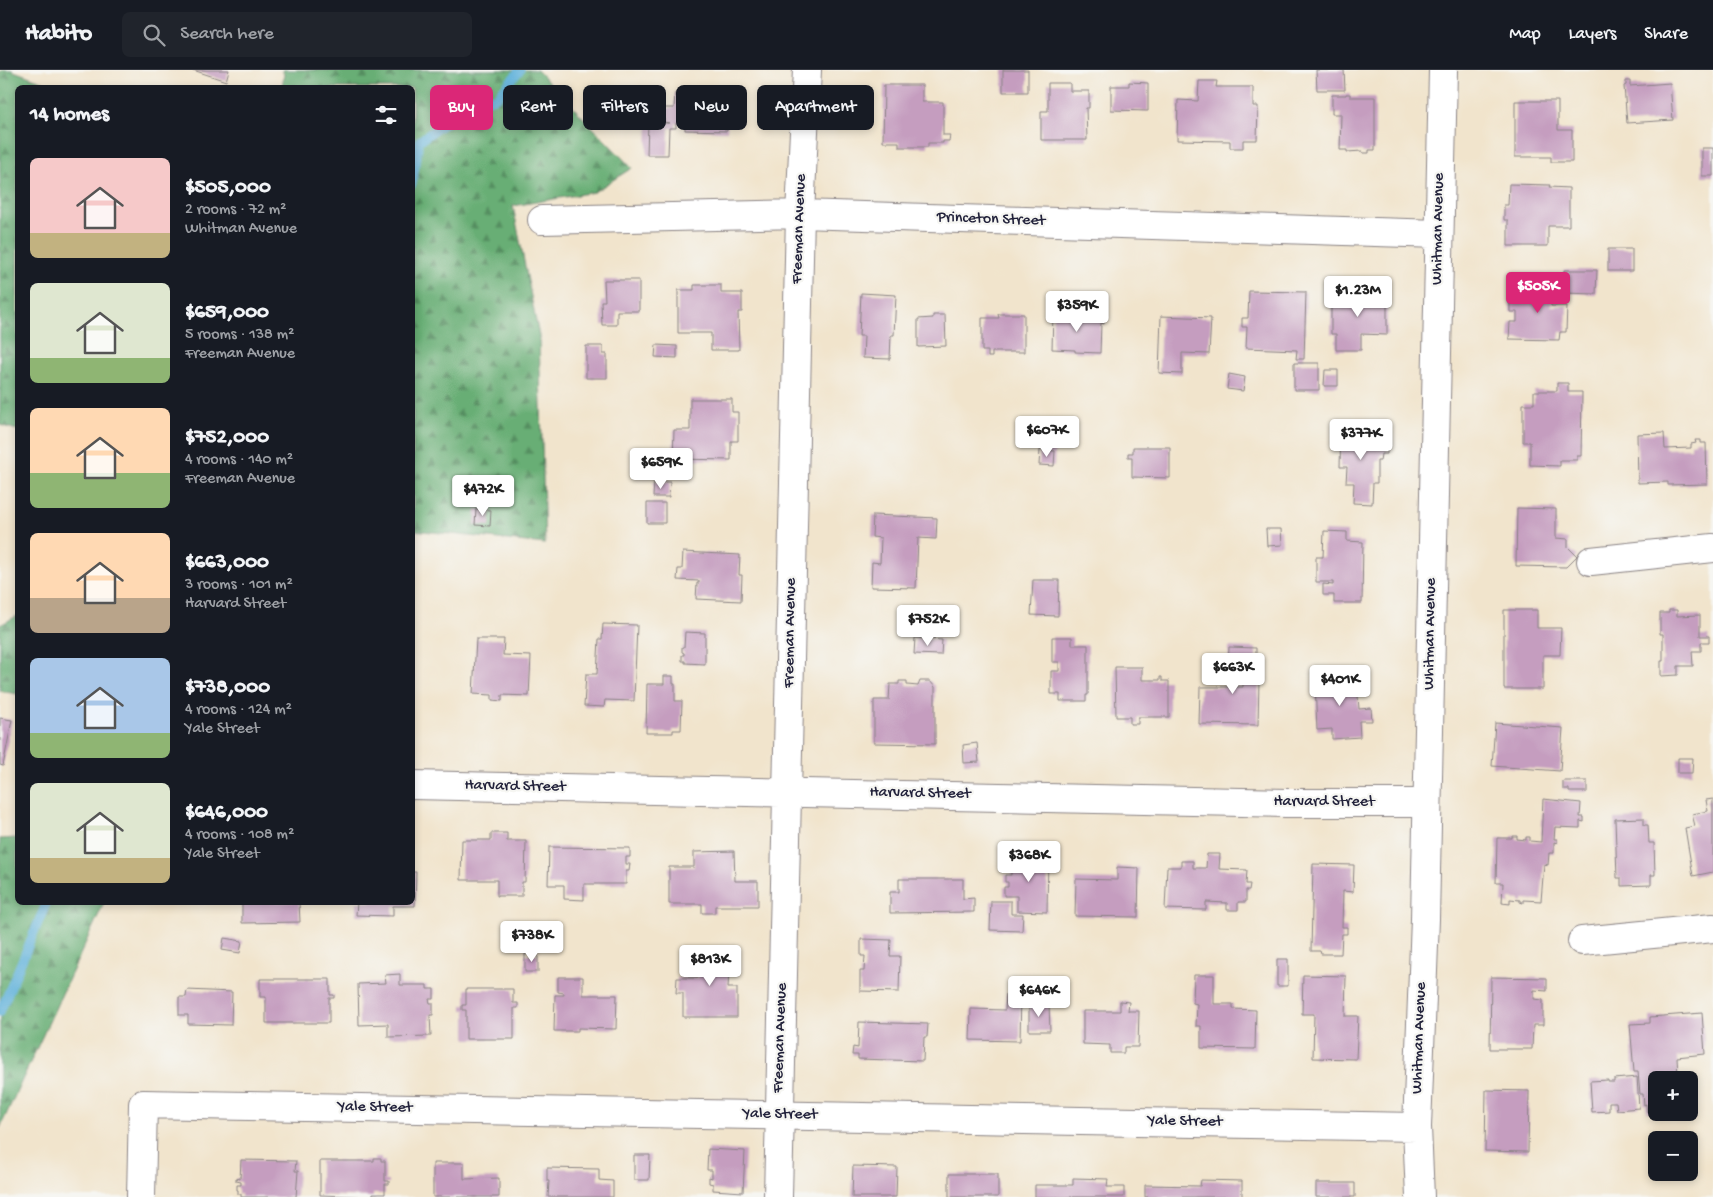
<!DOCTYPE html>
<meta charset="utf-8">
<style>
body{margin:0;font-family:"Gochi Hand",sans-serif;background:#20242c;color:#f1f3f6;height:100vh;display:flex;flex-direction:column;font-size:19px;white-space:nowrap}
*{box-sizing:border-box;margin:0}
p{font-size:16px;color:#9ea1a6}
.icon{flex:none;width:28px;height:28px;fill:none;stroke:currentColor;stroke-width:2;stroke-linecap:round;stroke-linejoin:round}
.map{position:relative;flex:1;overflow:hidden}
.sheet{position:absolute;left:15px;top:15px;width:400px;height:820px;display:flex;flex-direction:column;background:#171b24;border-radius:8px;box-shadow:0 2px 8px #0003}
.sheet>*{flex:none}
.top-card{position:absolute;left:430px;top:15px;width:475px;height:45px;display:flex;gap:10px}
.buttons{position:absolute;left:1648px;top:1001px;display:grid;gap:10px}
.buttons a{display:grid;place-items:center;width:50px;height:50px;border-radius:8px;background:#171b24;box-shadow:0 2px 8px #0003;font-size:25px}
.price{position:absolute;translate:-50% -42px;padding:0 11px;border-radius:5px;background:#fff;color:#222;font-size:16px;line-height:32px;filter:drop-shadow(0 1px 2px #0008)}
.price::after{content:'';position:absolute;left:50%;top:30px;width:15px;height:11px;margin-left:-8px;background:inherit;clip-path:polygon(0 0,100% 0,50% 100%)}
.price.current{background:#db2777;color:#fff}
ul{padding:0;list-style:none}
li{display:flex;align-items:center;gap:15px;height:125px;padding:0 15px}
li span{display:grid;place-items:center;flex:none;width:140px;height:100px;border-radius:8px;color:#555}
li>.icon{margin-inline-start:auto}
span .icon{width:60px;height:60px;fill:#fffc;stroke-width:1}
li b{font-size:21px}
h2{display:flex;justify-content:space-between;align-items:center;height:60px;padding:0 15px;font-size:21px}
.pill{padding:0 18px;border-radius:8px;background:#171b24;box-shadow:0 2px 8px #0003;font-size:18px;line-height:45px}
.pill.current{background:#db2777;color:#fff}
header{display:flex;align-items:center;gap:30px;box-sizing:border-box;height:70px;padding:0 25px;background:#171b24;border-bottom:1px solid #363941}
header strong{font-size:24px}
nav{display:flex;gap:28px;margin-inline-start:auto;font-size:18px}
.search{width:350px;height:45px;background:#20242c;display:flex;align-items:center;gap:12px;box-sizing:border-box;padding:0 18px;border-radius:8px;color:#9ea1a6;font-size:19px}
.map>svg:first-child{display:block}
</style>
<header>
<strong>Habito</strong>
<div class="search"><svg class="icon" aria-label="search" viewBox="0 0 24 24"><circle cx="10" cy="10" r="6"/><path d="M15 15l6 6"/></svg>Search here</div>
<nav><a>Map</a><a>Layers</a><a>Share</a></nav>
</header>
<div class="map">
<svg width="1713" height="1127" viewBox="0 0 1713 1127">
<defs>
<pattern id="forest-firs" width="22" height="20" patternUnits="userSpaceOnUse" patternTransform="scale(1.25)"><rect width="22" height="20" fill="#68ae74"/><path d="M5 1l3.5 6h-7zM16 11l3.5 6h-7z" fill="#558d60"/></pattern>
</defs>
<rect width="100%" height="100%" fill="#f6f6f2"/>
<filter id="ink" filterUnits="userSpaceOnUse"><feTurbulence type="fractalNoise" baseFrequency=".02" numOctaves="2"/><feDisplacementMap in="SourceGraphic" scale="10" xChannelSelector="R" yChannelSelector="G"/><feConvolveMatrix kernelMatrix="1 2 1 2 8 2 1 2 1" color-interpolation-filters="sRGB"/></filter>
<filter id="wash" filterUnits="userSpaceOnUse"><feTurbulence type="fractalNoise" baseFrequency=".0096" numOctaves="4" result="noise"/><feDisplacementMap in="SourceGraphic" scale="20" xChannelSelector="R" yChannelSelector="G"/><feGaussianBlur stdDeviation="1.12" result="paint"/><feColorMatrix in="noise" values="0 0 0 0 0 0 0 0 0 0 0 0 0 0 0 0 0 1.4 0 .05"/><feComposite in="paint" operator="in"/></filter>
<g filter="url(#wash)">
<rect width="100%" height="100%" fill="#f1e4cc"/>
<!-- forest -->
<path fill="url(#forest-firs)" stroke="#456858" d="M2,0H11L58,17L18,18L17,360L0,355V2Z
M282,0H537L632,98L594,122L513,136L539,266L545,474L413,460L412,18H282L284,4Z
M17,546V624L0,621V555Z
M17,768L18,832L104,833L0,1058V769Z"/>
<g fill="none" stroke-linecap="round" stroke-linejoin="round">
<!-- stream -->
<path stroke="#5eb1da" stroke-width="9" d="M412,114L419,71L468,37L497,27L520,0
M0,942L47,832"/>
</g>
<g id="blocks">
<!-- building -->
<path fill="#c59dbf" d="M193,0H229L226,11Z
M1003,0H1028V22H1003Z
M1316,0H1344L1345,20H1317Z
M1199,11H1217L1216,17H1253V36H1258L1257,70H1243V78H1230V71L1177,70L1178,30L1198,31Z
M1626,11H1630V16L1670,13L1673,50L1627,53L1624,16L1626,15Z
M1129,12L1148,13V41L1111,40V16H1129Z
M1048,13H1070V21H1089V38H1086L1087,70H1041V41H1048Z
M884,15H922V32H943V65H950L949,71H943V73H928V77H899V72H883Z
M675,23L733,24L732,41H728L727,61L685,60V53H676V58H669L668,85H647L648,53H669L664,52V38H674Z
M1346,24H1350V27H1375V80H1369V83H1363L1362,81L1347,82V80H1340L1341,44H1332V25H1346Z
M1515,31H1558V60H1572V92H1551V87H1515Z
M1702,78H1713V106H1702Z
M1509,114L1550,115L1549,117L1569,118V156H1548V176H1508V150H1504V135H1508Z
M1608,179H1632V201H1608Z
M1564,200H1597L1596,224L1564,223Z
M604,210H639V241H617V255H602L601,231H605Z
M694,215H721V223H742V242H738L739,280H711V263H678V220H694Z
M1517,216H1560V233H1551V236H1567L1566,262H1560L1559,270L1509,269L1510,252H1517V242H1510V231H1517Z
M1249,221L1306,222L1304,289H1296L1297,280L1246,278L1247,257H1242V248H1248Z
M861,223L896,225L894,265H891L890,289L863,288L864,266H859Z
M1331,223H1387V265L1361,264V280H1336V264H1331Z
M998,244H1024V282H992V287H988V281H982V248H999Z
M1053,244L1100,246V250H1104V254L1101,253L1100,283L1075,282V280L1052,279Z
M933,245H945L946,276L918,277V249L933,248Z
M1161,246L1211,248L1209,284L1182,283V304L1159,303Z
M656,275L677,276V288L655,287Z
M586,276H603V284H607V308H586Z
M1294,293H1319V320H1294Z
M1325,300H1338V316H1324Z
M1229,304L1245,307L1243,321L1227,319Z
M1557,313H1568V322H1582L1581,386H1577V390H1560V396L1530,395V372H1523V334H1534V321H1557Z
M690,329H732V342H738V371H731V390L673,389L674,360H690Z
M1341,357L1352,358V360H1376V374H1387V384H1381L1380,391H1377V413H1373L1372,434L1353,433L1354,413H1346L1347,397H1340Z
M1664,363L1665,379L1691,378V374L1696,373L1695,370H1701V373H1706L1707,414L1668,415V412L1638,413L1637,364Z
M1133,377H1170V408L1132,407V387H1128V383H1133Z
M1040,380L1055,381L1054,396L1039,395Z
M654,412H670L669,427H653Z
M647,433H665V453H647Z
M1517,438L1556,439V468L1568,469V477L1577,486L1566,497L1516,496Z
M476,439L491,440L490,456L475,455Z
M873,445L937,448L936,469L918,468L916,518L871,517L872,492L880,493L881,468L872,467Z
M1266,459H1281L1282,475L1267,476Z
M1324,461L1347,462V471L1363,472L1362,533H1334V525H1323V514L1333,515V512H1316V487H1323Z
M683,482L740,485L739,505H742L741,531L696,529L697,513H699V511L677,510L678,499H682Z
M1033,510H1059L1058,546L1031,545Z
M1504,540H1537V558H1561L1560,585H1543V619H1504Z
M1669,540H1677V546L1700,545V566H1709V572H1701V581H1692L1693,596H1678V605L1661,606V591H1663V564H1660V543H1669Z
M603,554L637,555L634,631L605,630L604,637L584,636L586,604H597L599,569H602Z
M685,562L705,563V594L685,593V591H682V585H684V583L682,582V577H684Z
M1052,567H1072V575H1088V625H1086V631H1060V624H1051V601H1059V592H1052Z
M915,568L942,570L941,585L914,584Z
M476,569H504L503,585L531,586L529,626L502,625V631L492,630V625L473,624Z
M1229,577L1256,578V595L1251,597V610H1259L1258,655L1199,654L1200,617H1243V598L1228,597Z
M1115,597H1142V610H1160V607H1162V611H1169V647H1138V654H1130V647H1116Z
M1352,604L1353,613H1357L1359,639L1371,638L1372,651H1359L1360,667L1332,669V659L1317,660L1315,612L1329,611V606Z
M664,606H673V614H675V631H682L681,660H673V663H646L647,614H664Z
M899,611H907V615L918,616L920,611H930L935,617V674L874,673V630H889L890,614H899Z
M0,648L12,650L3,696L0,695Z
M1495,653L1563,658L1560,701L1492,696Z
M977,673L979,692L964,693L963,675Z
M1678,688H1693L1692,703H1678Z
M1563,711H1587V722H1569V719H1563Z
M1543,729L1581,733L1580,747H1584V752L1580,751V758L1555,757L1554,769H1557V773L1554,772V783H1549L1548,795L1544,794L1541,831L1523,830V833L1520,832V830L1510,829V834L1502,833L1503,813H1496L1497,768H1512V766H1517V769L1526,770V767H1530V771L1541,772Z
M1713,729V802L1693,806L1685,758L1695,756L1692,744L1708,741L1706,730Z
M1644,748V755H1648L1649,773H1654L1655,805H1651V815L1621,816V808H1617L1615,749Z
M491,763H507V771H526L525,812H522V826H497V810H461L462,770H491Z
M549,777L630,778V787H626V794H630L629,801H626V814H584V830L564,829V815H548Z
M734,781L735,811H758V836H715V843H702V834H669V797H694V782Z
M1207,784H1220L1219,799L1247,800L1246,814H1250L1249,820H1246V832H1238V840H1227V833L1206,832V840L1165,839L1167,797H1181V791H1193V798H1206Z
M1030,786H1048L1047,842L1017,841V826H1004V817H1008V812H1005V805H1011V801H1006V796H1009V789L1030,790Z
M1313,794L1354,795L1353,822L1343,821L1342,857H1347V864H1342L1341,884H1321L1320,881H1311Z
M1117,797L1139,798L1138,847L1075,846L1076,809L1117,810Z
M412,802H416L415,836H393V846L356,845L357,832H412Z
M899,809H963V829L974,828V842L890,843V822H899Z
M991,831H1011V844H1023L1022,861L990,860Z
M242,832H299L300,852L242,853Z
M224,868L242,871L240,883L222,880Z
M861,869L891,870L890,886H900L899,922L860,921V901H864L865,886H861Z
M698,881H734V899H729L728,918H737V947H683V923H676L677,908H698Z
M525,884H538V902H525Z
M1277,889H1288V916H1277Z
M400,904V915H427V919H434V929H429L430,933H433V945H430L431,966L388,967V954L359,955L358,914L386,913L385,905Z
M1194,905H1214V934H1233V939L1256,940L1255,979L1201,978V956H1196L1197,934L1193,933Z
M1303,905L1346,906L1345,946H1358L1356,989L1313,988L1314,944H1302Z
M558,907H583V925H617L616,959L578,958V961H554L555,925H564V923L558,922Z
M1491,907L1547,908V921L1534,920V929L1543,930V955H1533L1532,979H1490Z
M260,909H330V925H334V928H329V953H266V927H260Z
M466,919H513V933H518V938H514V969H466V940H462V935H466Z
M187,920L232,922L231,955L188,954V945H179V927H186Z
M1006,924H1021L1020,971L970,970L971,939L1005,940Z
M1120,931L1129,932L1128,941H1139L1138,977H1124V983H1110V975L1083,974V941H1120Z
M1029,934H1049L1050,961H1029Z
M1702,943L1705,984L1677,987L1678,1008L1656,1010V1041L1647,1042L1646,1034L1644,1035L1643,1024H1640L1638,1002H1634L1630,954L1650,953V947Z
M859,952L928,954L927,967H924L923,991L858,989V985H852L853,977L858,978Z
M1637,1007L1639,1038L1617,1040L1616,1032H1609V1041L1592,1042L1590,1011L1608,1010V1012H1614V1009Z
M1486,1020L1529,1021L1528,1082L1485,1081Z
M708,1079L745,1081L743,1122L713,1120V1114L709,1113V1107L712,1108V1100H707Z
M634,1085H650L649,1110H634Z
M374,1088H381V1091H385V1111H389V1114H385V1124H373V1127L320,1125V1091H374Z
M241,1090L296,1091L295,1101H298L296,1127H241V1124H238V1120H237V1115H241V1112L236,1111V1108L240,1109Z
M433,1093H464V1109L499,1108V1127H433Z
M853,1096L897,1097L896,1127H852Z
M547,1098L599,1099V1110L613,1111V1127H548L549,1111H547Z
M949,1104H998V1127H949Z
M1073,1108L1108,1109L1107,1117H1124V1127H1035V1115H1073Z
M1201,1110L1242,1111V1127H1145V1115L1200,1116Z
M1316,1113H1355V1127H1316Z"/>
</g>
</g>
<g filter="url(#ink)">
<use href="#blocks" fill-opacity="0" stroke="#8a8384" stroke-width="1"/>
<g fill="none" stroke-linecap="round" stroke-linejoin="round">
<defs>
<path id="minor" d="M542,150L800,144L1439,164
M1591,491L1713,478
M412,715L1286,733H1427
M1582,871L1713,858
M141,1127L143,1034L1417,1057
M778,1127L800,144L807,0
M1420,1127L1417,1057L1425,849L1443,0"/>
</defs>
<!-- minor casing -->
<use href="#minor" stroke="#8a8384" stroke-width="30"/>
<!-- minor -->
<use href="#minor" stroke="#fff" stroke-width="28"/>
</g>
</g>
<g text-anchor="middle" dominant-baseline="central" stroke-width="4.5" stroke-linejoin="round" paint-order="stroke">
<!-- street labels -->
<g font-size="16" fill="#22223b" stroke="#f6f6f2">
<text transform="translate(991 150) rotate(2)">Princeton Street</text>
<text transform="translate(800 159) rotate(-88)">Freeman Avenue</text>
<text transform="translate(1439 159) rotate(-89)">Whitman Avenue</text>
<text transform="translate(791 563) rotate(-89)">Freeman Avenue</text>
<text transform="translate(1431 564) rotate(-89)">Whitman Avenue</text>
<text transform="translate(515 717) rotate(1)">Harvard Street</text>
<text transform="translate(920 724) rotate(1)">Harvard Street</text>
<text x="1324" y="732">Harvard Street</text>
<text transform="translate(781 968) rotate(-88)">Freeman Avenue</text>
<text transform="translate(1420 968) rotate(-88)">Whitman Avenue</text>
<text transform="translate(375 1038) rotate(1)">Yale Street</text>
<text transform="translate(780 1045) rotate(1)">Yale Street</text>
<text transform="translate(1185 1052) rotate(1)">Yale Street</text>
</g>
</g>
</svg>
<div class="buttons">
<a>+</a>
<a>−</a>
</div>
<b class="price current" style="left:1538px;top:244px">$505K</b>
<b class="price" style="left:1358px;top:248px">$1.23M</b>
<b class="price" style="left:1077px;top:263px">$359K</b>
<b class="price" style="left:1047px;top:388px">$607K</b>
<b class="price" style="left:1361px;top:391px">$377K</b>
<b class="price" style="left:661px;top:420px">$659K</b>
<b class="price" style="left:483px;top:447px">$472K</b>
<b class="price" style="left:928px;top:577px">$752K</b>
<b class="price" style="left:1233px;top:625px">$663K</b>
<b class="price" style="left:1340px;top:637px">$401K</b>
<b class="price" style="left:1029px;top:813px">$368K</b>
<b class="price" style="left:532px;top:893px">$738K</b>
<b class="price" style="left:710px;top:917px">$813K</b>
<b class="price" style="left:1039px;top:948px">$646K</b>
<div class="top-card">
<a class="pill current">Buy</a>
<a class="pill">Rent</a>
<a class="pill">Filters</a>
<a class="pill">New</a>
<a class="pill">Apartment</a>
</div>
<section class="sheet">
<h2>14 homes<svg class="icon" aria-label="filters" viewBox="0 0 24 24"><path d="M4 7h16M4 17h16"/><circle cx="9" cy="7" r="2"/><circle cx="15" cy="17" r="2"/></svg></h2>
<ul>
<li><span style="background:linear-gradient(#f6c9c9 75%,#c2b280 0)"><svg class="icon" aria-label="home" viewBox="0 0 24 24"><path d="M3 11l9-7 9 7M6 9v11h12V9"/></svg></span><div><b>$505,000</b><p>2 rooms · 72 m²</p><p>Whitman Avenue</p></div></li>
<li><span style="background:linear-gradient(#dfe7d0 75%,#8fb573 0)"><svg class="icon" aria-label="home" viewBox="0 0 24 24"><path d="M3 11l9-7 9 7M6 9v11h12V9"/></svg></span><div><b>$659,000</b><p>5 rooms · 138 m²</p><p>Freeman Avenue</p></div></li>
<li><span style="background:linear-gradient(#ffd9b3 65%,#8fb573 0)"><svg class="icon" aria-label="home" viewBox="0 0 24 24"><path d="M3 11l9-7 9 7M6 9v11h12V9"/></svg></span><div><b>$752,000</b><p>4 rooms · 140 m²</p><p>Freeman Avenue</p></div></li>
<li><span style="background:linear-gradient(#ffd9b3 65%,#b9a48a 0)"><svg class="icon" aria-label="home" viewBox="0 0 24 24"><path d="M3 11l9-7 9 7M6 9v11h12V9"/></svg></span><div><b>$663,000</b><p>3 rooms · 101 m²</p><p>Harvard Street</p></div></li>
<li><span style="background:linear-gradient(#a9c7e8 75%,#8fb573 0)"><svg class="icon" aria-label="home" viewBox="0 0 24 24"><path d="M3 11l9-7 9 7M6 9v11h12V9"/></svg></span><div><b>$738,000</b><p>4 rooms · 124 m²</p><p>Yale Street</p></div></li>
<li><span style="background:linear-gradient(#dfe7d0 75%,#c2b280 0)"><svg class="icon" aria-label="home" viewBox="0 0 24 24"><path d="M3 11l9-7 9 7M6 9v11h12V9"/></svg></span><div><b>$646,000</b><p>4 rooms · 108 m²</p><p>Yale Street</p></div></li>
</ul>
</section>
</div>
